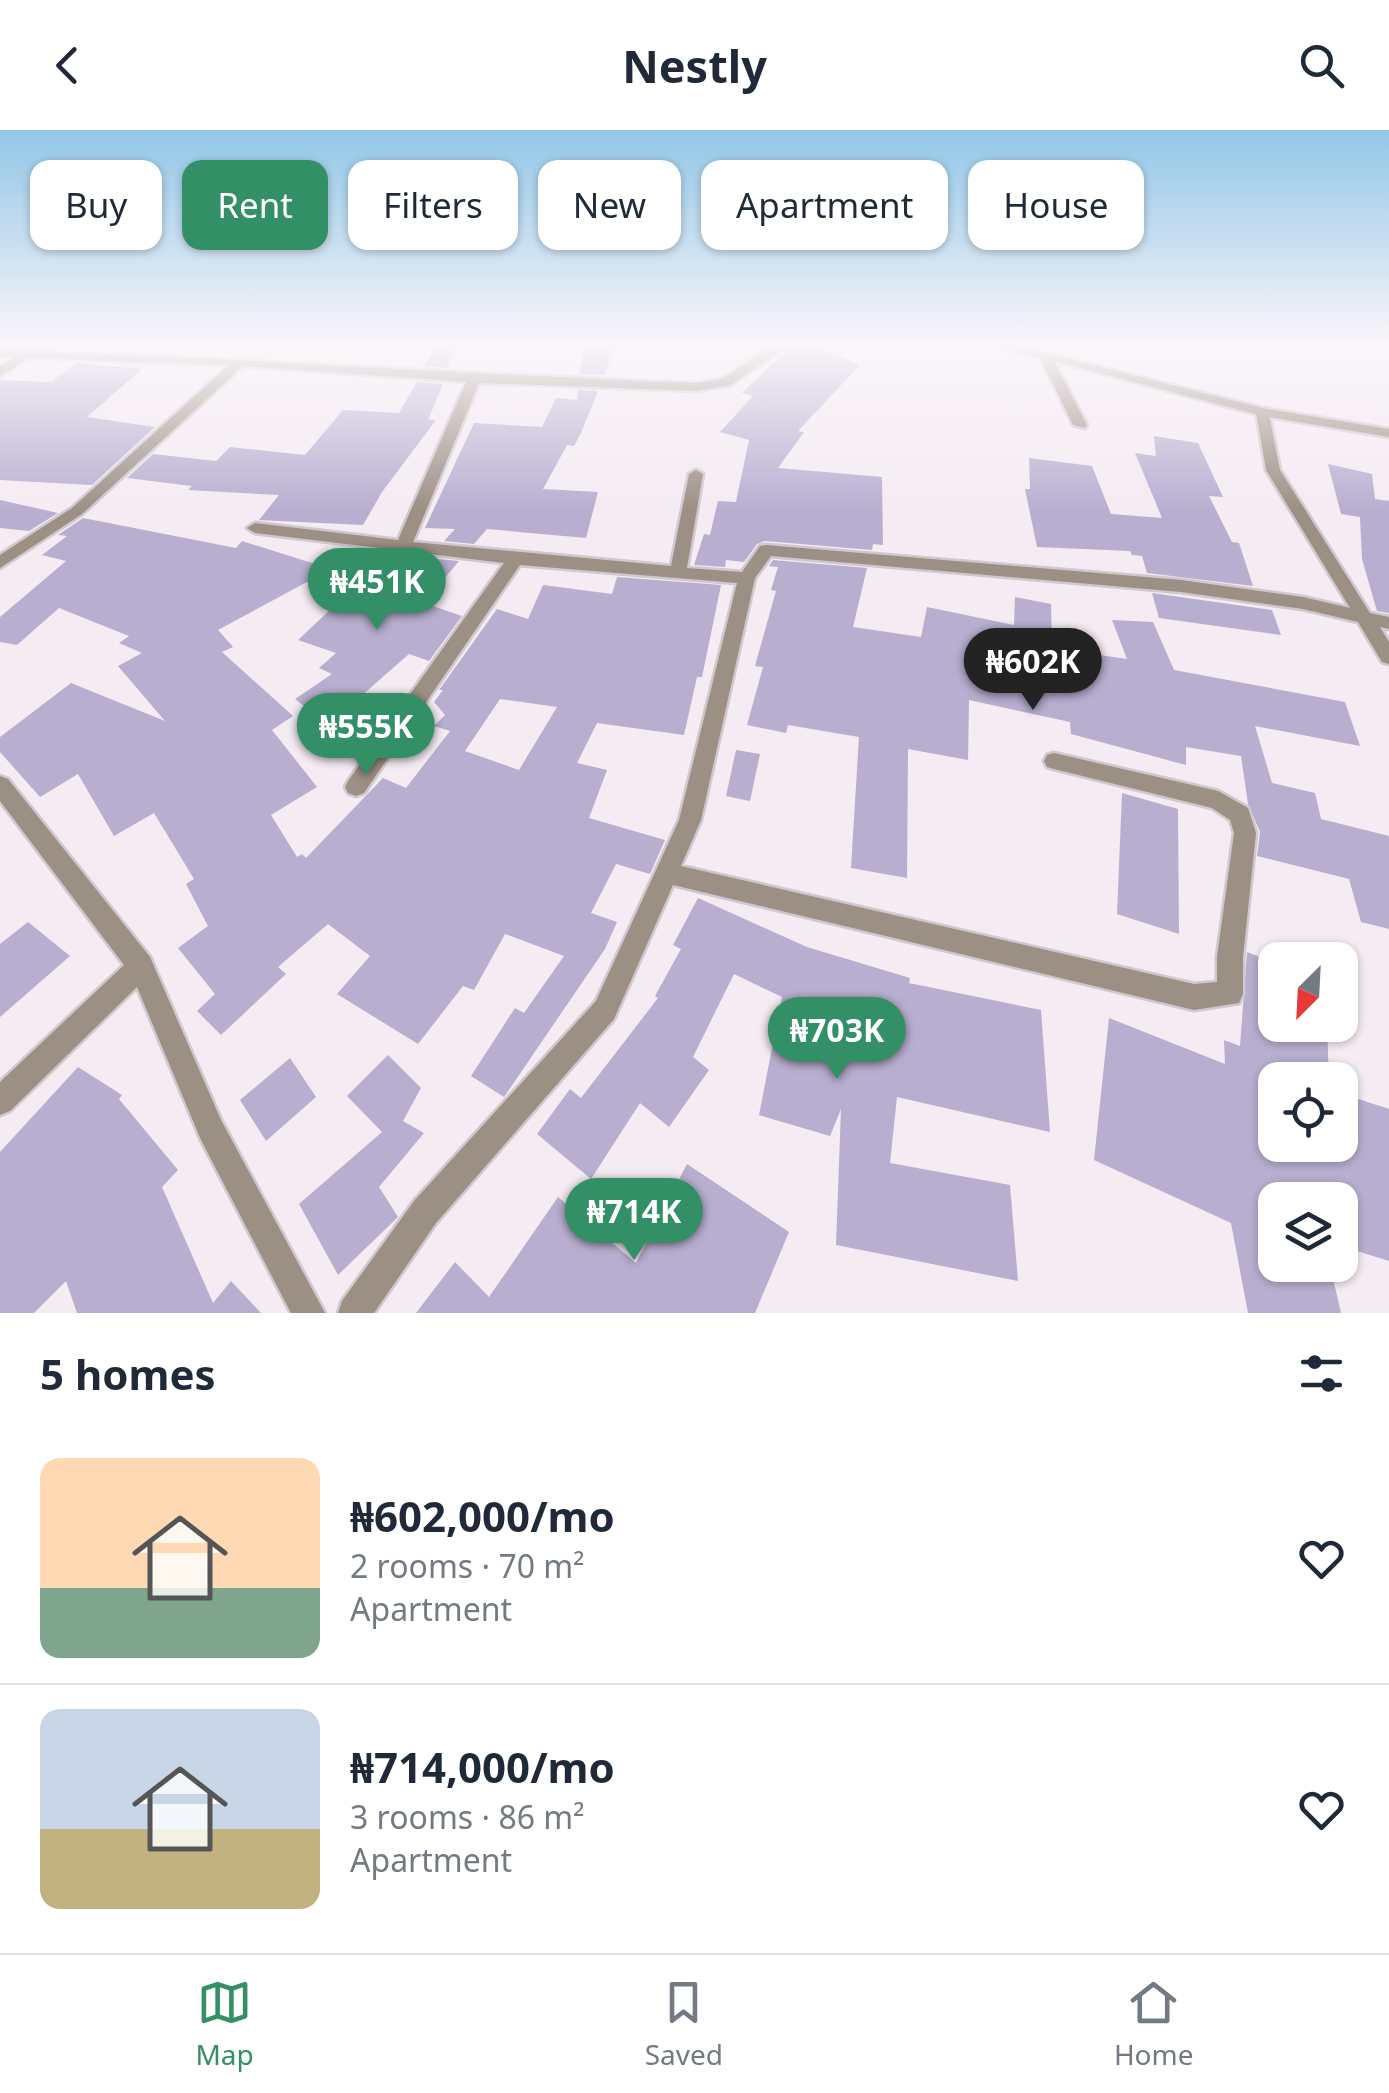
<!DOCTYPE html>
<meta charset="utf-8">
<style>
body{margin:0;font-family:"Noto Sans",sans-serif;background:#f6f6f7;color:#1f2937;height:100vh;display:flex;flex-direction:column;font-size:38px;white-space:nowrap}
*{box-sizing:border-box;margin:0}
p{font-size:32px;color:#747a83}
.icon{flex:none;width:55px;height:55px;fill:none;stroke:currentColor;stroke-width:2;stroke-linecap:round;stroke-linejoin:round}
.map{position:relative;height:1183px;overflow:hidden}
.sheet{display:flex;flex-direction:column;background:#fff;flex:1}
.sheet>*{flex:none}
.top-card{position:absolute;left:30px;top:30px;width:1330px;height:90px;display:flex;gap:20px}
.needle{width:65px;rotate:204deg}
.buttons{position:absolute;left:1258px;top:812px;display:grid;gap:20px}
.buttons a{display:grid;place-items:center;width:100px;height:100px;border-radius:20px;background:#fff;box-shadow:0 2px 8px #0004;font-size:50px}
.price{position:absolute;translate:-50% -85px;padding:0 22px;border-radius:35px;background:#328f66;color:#fff;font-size:32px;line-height:65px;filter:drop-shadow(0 2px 5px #0008)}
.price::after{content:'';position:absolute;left:50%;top:60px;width:30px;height:22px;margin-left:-15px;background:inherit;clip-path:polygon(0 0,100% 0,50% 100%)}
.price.selected{background:#222;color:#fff}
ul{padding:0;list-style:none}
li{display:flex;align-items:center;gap:30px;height:250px;padding:0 40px}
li+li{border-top:2px solid #e0e1e3}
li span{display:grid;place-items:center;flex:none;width:280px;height:200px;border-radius:20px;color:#555}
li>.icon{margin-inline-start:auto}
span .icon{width:120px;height:120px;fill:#fffc;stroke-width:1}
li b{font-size:42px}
h2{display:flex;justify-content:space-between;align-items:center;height:120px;padding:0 40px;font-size:42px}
.pill{padding:0 35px;border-radius:20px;background:#fff;box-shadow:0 2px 8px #0004;font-size:35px;line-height:90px}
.pill.selected{background:#328f66;color:#fff}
header{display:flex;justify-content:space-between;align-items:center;height:130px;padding:0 40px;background:#fff;font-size:45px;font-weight:700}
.menu{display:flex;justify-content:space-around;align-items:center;height:140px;border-top:2px solid #e0e1e3;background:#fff;font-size:28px;color:#747a83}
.menu a{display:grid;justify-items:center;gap:5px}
.menu .selected{color:#328f66}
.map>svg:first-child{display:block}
</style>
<header><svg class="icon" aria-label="back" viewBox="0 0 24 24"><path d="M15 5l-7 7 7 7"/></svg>Nestly<svg class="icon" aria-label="search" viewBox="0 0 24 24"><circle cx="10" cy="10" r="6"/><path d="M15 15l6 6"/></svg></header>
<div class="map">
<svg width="1389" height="1183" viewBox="0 0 1389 1183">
<rect width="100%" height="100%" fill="#f4ebf3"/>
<!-- building -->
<path fill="#b8aed0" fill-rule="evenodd" d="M437,215H455L448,238L425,236Z
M585,215H616L604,245L580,244Z
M793,215H815L860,235L798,301L804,302L778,338L882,347L883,415L873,414L872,420L765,411L757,414L744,432L726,430L725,437L694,435L704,404L710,405L718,371L736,372L749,310L720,302L753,266L742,263Z
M76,233L142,239L87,287L155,297L92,355L0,350V250L51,252Z
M417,252L443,254L428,290H436L382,362L363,395L259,390L279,365L188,360L192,356L127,348L153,324L216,331L230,317L305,325L343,280L399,283Z
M578,260L598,261L581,303L574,316L567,315L543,359L598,362L586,408L487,399L474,414L444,411L455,399L425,398L474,293L542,297L556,268L577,270Z
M1154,306L1198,313L1223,367L1209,366L1232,412L1239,413L1253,456L1147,443L1142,426L1132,425L1130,421L1037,417L1025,359H1030L1029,328L1092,336L1111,384L1162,388L1135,323L1156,326Z
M1328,334L1372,344L1375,369L1389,371V483L1377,481L1362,429L1360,387L1341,384Z
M0,370L58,383L29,401L0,398Z
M83,388L236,418L242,411L331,439L218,500L233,517L222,522L293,586L272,600L317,657L271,685L297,727L302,724L306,728L383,648L406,658L450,601L434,596L445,585L434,572L443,560H439L497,479L528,489L543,455L612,464L617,447L721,455L702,547H697L684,605L597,593L577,633L607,640L589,688L665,710L650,744L616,734L591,783L617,792L605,819L504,967L471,946L515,878L524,883L564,826L505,804L474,860L463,856L418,914L337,864L370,826L328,794L278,837L286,844L221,905L197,881L215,864L178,818L208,796L186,754L194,749L154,683L114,706L78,644L40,667L0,622V607L71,553L165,591L118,536L142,523L119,513L129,506L59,478L17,515L0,512V487L66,431L42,425L67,406L58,405ZM500,569L557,577L519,640L465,621Z
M428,428L459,431L424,473L462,486L429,531L409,524L328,595L295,569L332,544L319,538L336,523L298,510L379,434L413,444Z
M773,430L867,438L853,497L921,507L927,477L1014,495L1015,467L1051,474L1052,518L1127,529L1112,490L1153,492L1174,540L1345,572L1360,616L1255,596L1272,653L1315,663L1321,689L1389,706V799L1361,792L1349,749L1257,726L1260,702L1248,674L1241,626L1186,617V635L1071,604L1070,592L969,570L968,630L908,619L907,748L851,738L859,607L788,595L786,603L747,595L763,537L755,536L776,461L771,460L778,437L769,436Z
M1152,463L1272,480L1281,505L1159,488Z
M736,620L760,624L750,671L726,666Z
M1122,663L1178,679L1179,804L1117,784Z
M698,768L807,817L910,848L909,853L1041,880L1050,1002L897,967L890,1033L1010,1055L1018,1151L836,1115L841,979L830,1006L759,985L782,867L734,844L693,927L709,940L669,997L640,973L591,1049L537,1004L570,959L581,968L658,868L655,866L681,819L673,815Z
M28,792L70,826L0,887V814Z
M1247,822L1275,833V895H1327L1329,950H1275V1015H1340V963L1389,979V1131L1344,1117L1340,1070H1275V1135H1330L1341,1183H1248L1231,1093L1094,1030L1109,888L1225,934L1224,910L1240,916Z
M388,925L421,958L403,991L424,1003L379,1057L398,1087L338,1145L299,1074L382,1002L347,966Z
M290,928L316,967L266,1011L240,970Z
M78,937L122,965L119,969L178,1040L162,1057L213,1173L231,1151L261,1183H77L66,1151L34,1183H0V1022Z
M687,1034L789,1102L755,1183H416L455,1132L489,1167L558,1067L636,1133Z"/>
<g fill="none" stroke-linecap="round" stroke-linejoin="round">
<defs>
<path id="minor" d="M774,215H789L731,255L697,261L479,253L413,412L671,436L689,344L696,340L703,344L687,438L742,442L760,416L766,415L1181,450L1303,467L1350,478L1266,340L1256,282L1268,279L1280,340L1370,483L1389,487V499L1380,497L1389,512V534L1382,532L1358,492L1303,479L1181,462L771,426L755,448L701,690L681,736L1194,854L1217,852V827L1234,703L1230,690L1212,678L1054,639L1047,637L1044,631L1047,625L1054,623L1218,661L1248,678L1256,703L1243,827V864L1239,873L1194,880L673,755L614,889L436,1093L374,1183H338L342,1171L414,1071L596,871L679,690L737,453L520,435L364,663L356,666L348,663L345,657L348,651L504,433L255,403L247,398L255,393L398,410L466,252L243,236L82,384L0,438V425L72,378L229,235L29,228L0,246V236L14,227H0V219L31,217L37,221C257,229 477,245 697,253L722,249Z
M1043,226L1053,229L1087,295L1085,298L1073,295L1041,229Z
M0,646L8,649L150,827L221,990L325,1183H291L201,1010L137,857L10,981L0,985V952L124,835L0,671Z"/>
<path id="tertiary" d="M993,215H1014L1263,278L1389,299V307L1263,286Z"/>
</defs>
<!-- minor casing -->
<use href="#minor" stroke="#d0c8cf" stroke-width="5"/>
<!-- tertiary casing -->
<use href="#tertiary" stroke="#d0c8cf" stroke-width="5"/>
<!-- minor -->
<use href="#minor" fill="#9c8f84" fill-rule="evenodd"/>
<!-- tertiary -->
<use href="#tertiary" fill="#9c8f84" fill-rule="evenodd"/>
</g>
<!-- sky -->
<linearGradient id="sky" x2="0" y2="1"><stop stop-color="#92c6e7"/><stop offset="0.56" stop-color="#faf6fa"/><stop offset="1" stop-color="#faf6fa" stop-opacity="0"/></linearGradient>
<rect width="1389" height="381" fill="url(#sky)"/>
</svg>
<div class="buttons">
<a><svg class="needle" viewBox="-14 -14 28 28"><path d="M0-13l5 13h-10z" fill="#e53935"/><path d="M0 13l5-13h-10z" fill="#747a83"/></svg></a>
<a><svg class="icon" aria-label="locate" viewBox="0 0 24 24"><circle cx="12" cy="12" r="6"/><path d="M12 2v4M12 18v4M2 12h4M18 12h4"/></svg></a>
<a><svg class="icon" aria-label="layers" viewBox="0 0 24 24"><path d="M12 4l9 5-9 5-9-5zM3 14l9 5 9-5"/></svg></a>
</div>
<b class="price" style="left:377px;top:503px">₦451K</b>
<b class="price selected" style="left:1033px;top:583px">₦602K</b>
<b class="price" style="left:366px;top:648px">₦555K</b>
<b class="price" style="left:837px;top:952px">₦703K</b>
<b class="price" style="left:634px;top:1133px">₦714K</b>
<div class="top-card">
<a class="pill">Buy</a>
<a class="pill selected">Rent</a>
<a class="pill">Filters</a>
<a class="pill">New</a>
<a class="pill">Apartment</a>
<a class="pill">House</a>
</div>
</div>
<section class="sheet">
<h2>5 homes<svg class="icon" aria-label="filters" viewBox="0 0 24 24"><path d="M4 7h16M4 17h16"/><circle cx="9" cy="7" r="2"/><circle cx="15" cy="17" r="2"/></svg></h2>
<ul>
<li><span style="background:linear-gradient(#ffd9b3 65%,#7fa58c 0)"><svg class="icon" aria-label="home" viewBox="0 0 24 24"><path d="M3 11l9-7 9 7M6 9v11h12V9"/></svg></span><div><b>₦602,000/mo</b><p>2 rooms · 70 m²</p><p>Apartment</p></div><svg class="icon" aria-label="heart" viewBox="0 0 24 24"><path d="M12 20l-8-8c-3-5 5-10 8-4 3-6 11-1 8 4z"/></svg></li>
<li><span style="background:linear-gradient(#c9d6e8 60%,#c2b280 0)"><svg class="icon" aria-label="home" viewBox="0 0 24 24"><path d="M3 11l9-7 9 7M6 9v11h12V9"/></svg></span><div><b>₦714,000/mo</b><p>3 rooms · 86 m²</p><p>Apartment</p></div><svg class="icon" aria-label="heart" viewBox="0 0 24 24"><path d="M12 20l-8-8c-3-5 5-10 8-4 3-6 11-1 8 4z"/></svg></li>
</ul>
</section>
<nav class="menu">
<a class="selected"><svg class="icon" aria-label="map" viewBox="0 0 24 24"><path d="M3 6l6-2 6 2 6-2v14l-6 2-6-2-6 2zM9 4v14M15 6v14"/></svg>Map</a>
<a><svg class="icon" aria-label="saved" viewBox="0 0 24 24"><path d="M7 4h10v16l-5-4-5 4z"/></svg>Saved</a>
<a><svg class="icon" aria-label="home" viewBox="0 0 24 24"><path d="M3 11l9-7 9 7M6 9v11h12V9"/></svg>Home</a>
</nav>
